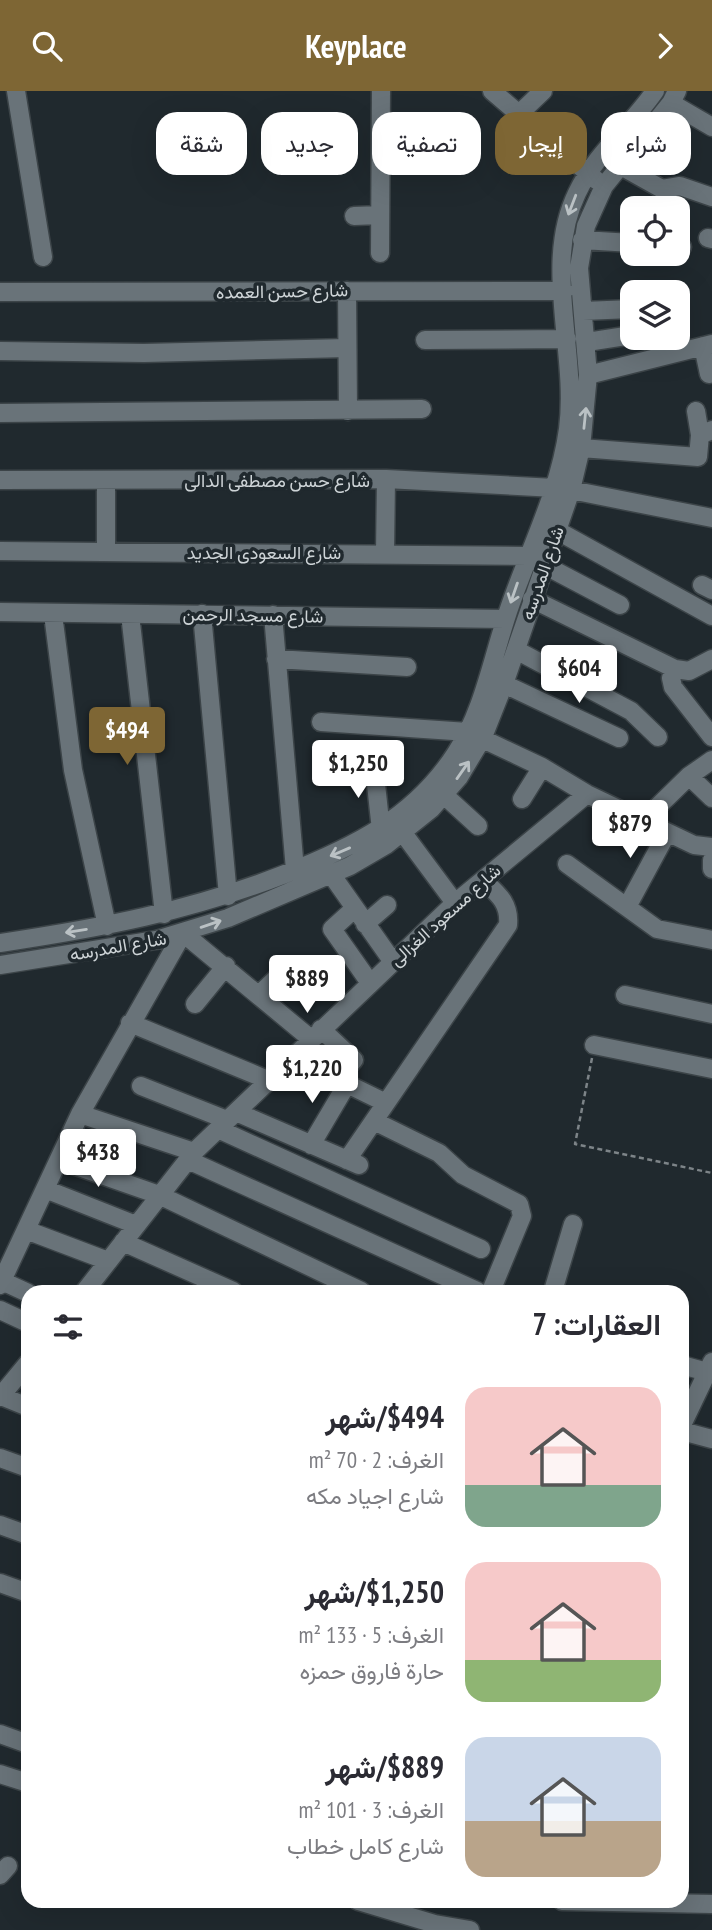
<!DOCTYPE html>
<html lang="ar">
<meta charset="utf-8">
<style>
body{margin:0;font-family:"PT Sans Narrow",Vazirmatn,sans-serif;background:#f2f2f3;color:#2b2b33;direction:rtl;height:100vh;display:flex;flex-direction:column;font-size:26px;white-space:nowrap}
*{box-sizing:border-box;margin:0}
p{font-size:23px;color:#7c7c81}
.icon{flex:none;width:38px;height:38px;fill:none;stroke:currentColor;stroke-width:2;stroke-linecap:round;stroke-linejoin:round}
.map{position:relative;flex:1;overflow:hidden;direction:ltr}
.details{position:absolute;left:21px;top:1194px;width:668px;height:623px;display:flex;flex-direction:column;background:#fff;border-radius:21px;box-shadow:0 7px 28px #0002;direction:rtl}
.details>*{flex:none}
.hud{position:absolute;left:21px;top:21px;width:670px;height:63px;direction:rtl;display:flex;gap:14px}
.controls{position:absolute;left:620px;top:105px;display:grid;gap:14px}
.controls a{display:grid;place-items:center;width:70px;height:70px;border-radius:14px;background:#fff;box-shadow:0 7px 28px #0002;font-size:35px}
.price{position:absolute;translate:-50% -60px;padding:0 16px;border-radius:7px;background:#fff;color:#222;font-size:23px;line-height:46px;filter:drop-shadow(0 2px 4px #0008)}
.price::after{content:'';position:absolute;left:50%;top:42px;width:21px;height:16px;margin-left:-10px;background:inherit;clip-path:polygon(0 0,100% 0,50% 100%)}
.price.selected{background:#7e6634;color:#fff}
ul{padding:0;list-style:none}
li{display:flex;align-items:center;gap:21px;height:175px;padding:0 28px}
li span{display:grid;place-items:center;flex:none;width:196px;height:140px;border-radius:21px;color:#555}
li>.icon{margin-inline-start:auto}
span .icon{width:84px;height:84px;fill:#fffc;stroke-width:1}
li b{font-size:30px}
h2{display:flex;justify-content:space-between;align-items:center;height:84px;padding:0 28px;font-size:30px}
.pill{padding:0 24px;border-radius:21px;background:#fff;box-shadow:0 7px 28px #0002;font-size:24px;line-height:63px}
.pill.selected{background:#7e6634;color:#fff}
header{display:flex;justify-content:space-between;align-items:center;height:91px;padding:0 28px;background:#7e6634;color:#fff;font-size:32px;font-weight:800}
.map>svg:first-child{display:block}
</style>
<header><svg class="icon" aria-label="forward" viewBox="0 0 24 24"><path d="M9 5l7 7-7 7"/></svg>Keyplace<svg class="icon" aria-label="search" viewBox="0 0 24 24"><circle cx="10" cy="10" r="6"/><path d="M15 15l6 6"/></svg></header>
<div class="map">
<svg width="712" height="1839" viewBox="0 0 712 1839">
<rect width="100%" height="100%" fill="#20292e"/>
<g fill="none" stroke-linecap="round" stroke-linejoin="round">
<defs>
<path id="minor" d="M16,0L43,166
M492,0L596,89
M671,12L712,36
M518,24L543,0
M619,74L662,98L680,95L712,106
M354,125L380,124
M708,147L712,148
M582,149L632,152
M677,156H682
M380,162L381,0
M347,200L348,320
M0,201L564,200
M583,220L632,218
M425,249L567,248
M587,251L632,244
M703,255L709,283
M0,260L144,262L347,257
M588,284L712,253
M696,320L700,344
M0,322L422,318
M581,357L698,366L700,344L712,339
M0,389L386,388L555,397
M106,389V460
M571,399L712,427
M547,434L712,525
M0,460L527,465L620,514
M385,462L386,388
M702,494L712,499
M532,508L675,578L689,580L712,568
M0,521L505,528
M53,523L73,679L107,835
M130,523L164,823
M202,523L228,805
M273,524L295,779
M516,559L631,620L658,646
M276,568L407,576
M675,578L671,587L673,596L712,646
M504,593L619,647
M321,631L468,641L542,676L587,703L694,754L712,756
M374,675L381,739
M689,685L712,707
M444,704L478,735
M522,708L542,676
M643,730L689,685L712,669
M403,742L455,812
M712,769V778
M567,773L657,838L712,849
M331,783L393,871
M627,816L667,742
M354,818L332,838L370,892
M365,833L387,814
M0,852C101,837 190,820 285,783C354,756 415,726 456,662C485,617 493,562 511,512C531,455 560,398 568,338C578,261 542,174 577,102C595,63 631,35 655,0
M0,874L156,849L228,827L350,775L386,754L431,718L459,686L483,646L504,593L571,399L581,357L588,284L579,177L586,135L604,95L671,12L677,0
M259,904L286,878
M625,904L712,923
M195,913L226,875
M130,932L268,989
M321,938L354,969L341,983V990L386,1012
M594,954L712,978
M141,995L227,1029
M236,1021L359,1074
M80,1023L194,1061
M374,1030L439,1062L463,1084L519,1113L522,1125L491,1200
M218,1038L481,1158
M311,1054L347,993
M59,1069L159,1104L361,1200
M188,1069L477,1200
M347,1069L508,834C510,812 498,803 483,789
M45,1098L136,1134
M26,1139L108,1170
M123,1151L233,1200
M2,1190L28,1202
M0,1194L80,1023L183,842L311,948
M85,1200L194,1061L455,812L587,703
M553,1200L573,1133
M0,1219L28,1232
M682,1274L707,1281
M1,1305L28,1316
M0,1306L28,1272
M682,1334L712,1271
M682,1340L712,1348
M0,1367L28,1377
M0,1434L28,1444
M0,1492L28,1502
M0,1643L28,1653
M0,1683L28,1692
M0,1784L8,1775
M358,1810L435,1833L470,1839
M562,1810L712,1813"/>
</defs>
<!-- minor casing -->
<use href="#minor" stroke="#3c4448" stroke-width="21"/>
<!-- path -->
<path stroke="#7d8488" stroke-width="2.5" stroke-dasharray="5 3.5" stroke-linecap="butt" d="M592,967L575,1053L712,1082"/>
<!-- minor -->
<use href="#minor" stroke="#697379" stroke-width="18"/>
</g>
<!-- one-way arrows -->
<defs><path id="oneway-shaft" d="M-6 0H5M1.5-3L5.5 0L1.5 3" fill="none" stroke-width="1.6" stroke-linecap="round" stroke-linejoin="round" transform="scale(1.75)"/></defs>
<g stroke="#bac1c4">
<use href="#oneway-shaft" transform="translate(572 114) rotate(111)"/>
<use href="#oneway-shaft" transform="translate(585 327) rotate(-84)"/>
<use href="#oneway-shaft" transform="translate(514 502) rotate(109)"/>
<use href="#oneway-shaft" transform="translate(463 679) rotate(-55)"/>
<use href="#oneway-shaft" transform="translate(340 761) rotate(157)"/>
<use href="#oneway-shaft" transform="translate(211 833) rotate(-19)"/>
<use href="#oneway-shaft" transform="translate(76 840) rotate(171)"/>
</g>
<g text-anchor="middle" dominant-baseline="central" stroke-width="7" stroke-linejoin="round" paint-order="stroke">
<!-- street labels -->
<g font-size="18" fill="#ced4d7" stroke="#20292e">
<text transform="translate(282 200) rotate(-1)">شارع حسن العمده</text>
<text x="277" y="389">شارع حسن مصطفى الدالى</text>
<text x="264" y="461">شارع السعودى الجديد</text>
<text transform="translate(542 482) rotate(-71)">شارع المدرسه</text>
<text transform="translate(253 524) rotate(1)">شارع مسجد الرحمن</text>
<text transform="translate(445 824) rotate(-42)">شارع مسعود الغزالى</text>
<text transform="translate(118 855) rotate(-10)">شارع المدرسه</text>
</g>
</g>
</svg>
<div class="controls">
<a><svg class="icon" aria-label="locate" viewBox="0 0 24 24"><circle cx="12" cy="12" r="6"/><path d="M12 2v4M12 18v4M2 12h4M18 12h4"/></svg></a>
<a><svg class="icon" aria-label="layers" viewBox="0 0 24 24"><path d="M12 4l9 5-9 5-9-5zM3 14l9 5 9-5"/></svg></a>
</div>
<b class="price" style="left:579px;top:614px">$604</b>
<b class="price selected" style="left:127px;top:676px">$494</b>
<b class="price" style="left:358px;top:709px">$1,250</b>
<b class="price" style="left:630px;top:769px">$879</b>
<b class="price" style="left:307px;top:924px">$889</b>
<b class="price" style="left:312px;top:1014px">$1,220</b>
<b class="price" style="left:98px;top:1098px">$438</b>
<div class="hud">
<a class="pill">شراء</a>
<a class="pill selected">إيجار</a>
<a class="pill">تصفية</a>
<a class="pill">جديد</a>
<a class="pill">شقة</a>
</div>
<section class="details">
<h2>العقارات: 7<svg class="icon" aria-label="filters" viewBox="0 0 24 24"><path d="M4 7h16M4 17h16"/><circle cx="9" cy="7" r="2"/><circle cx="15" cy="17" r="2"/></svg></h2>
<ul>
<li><span style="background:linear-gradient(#f6c9c9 70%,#7fa58c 0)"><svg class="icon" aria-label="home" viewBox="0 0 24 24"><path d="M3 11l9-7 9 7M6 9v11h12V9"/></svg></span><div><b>$494/شهر</b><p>الغرف: 2 · 70 m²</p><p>شارع اجياد مكه</p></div></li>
<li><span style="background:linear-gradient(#f6c9c9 70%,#8fb573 0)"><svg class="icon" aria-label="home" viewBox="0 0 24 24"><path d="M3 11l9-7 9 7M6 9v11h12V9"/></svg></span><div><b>$1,250/شهر</b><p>الغرف: 5 · 133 m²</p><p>حارة فاروق حمزه</p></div></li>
<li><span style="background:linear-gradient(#c9d6e8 60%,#b9a48a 0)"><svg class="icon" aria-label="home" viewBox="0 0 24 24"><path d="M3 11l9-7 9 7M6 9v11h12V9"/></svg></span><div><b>$889/شهر</b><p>الغرف: 3 · 101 m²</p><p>شارع كامل خطاب</p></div></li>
</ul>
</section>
</div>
